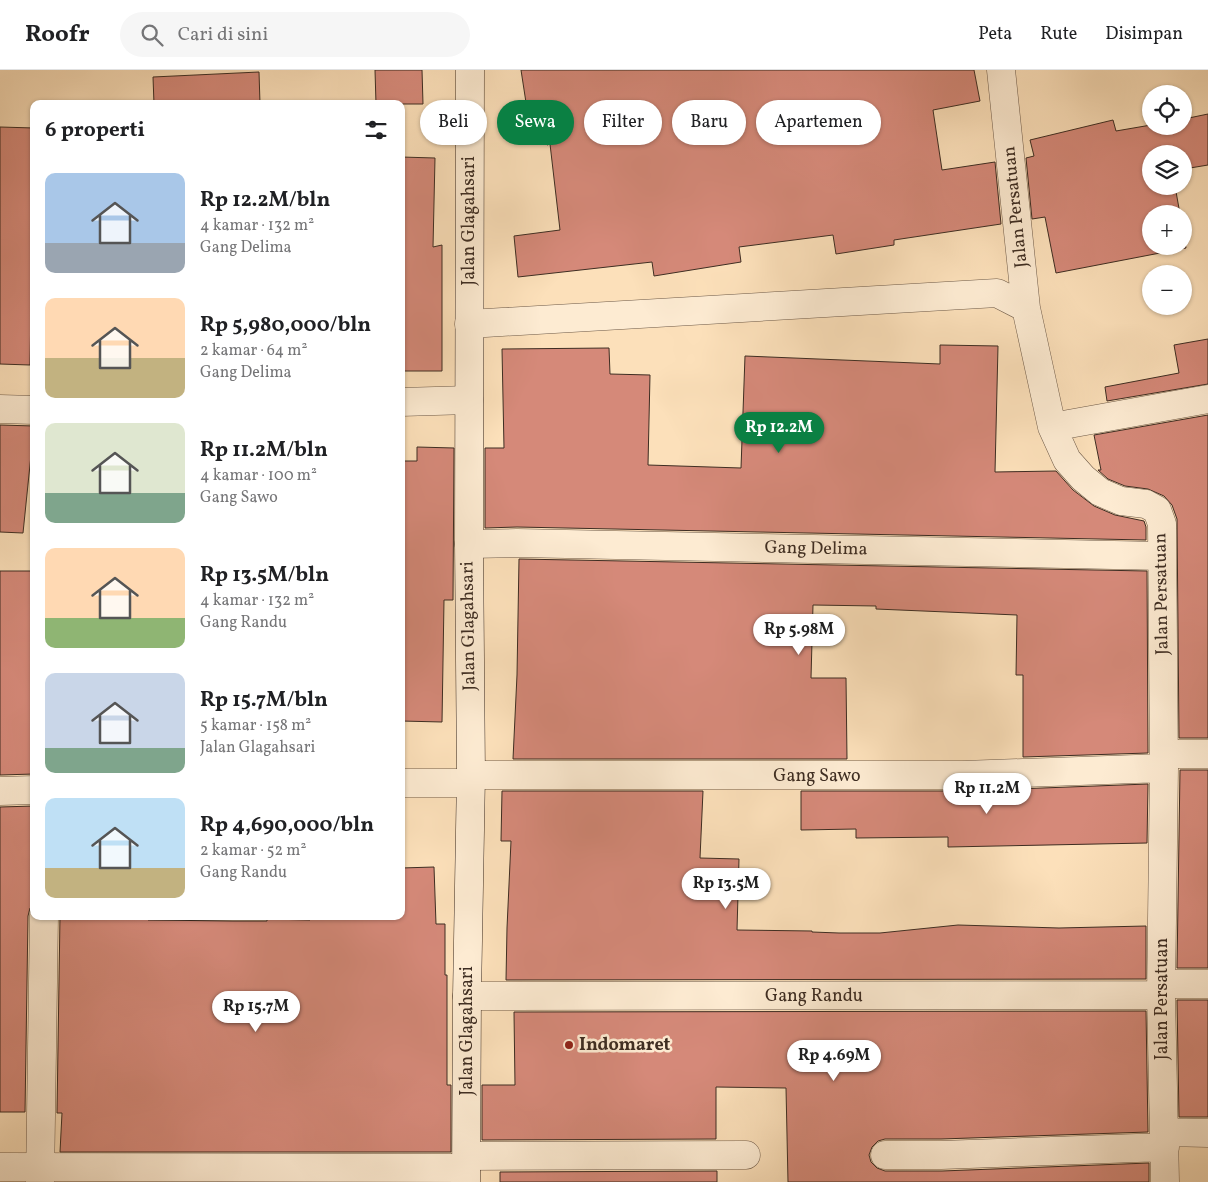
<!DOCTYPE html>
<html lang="id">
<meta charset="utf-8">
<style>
body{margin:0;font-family:Vollkorn,serif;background:#f6f6f6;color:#202124;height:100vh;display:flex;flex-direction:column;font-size:19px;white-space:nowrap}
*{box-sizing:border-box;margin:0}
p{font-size:16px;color:#757577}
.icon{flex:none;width:28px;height:28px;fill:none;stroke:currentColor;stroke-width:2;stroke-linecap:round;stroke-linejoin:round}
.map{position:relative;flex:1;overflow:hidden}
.sheet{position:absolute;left:30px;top:30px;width:375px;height:820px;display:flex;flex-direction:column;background:#fff;border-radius:10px;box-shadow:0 1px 4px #0004}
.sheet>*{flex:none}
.top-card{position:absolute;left:420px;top:30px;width:475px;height:45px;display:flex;gap:10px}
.tools{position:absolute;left:1142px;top:15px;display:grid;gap:10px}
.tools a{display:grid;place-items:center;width:50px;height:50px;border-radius:50%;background:#fff;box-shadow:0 1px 4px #0004;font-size:25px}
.price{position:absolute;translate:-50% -42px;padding:0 11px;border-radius:18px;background:#fff;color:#222;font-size:16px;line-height:32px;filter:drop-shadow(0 1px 2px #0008)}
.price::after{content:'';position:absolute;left:50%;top:30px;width:15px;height:11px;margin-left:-8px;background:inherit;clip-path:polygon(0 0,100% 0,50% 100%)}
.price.current{background:#0b8043;color:#fff}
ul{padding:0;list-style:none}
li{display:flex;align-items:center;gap:15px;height:125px;padding:0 15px}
li span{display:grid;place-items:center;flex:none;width:140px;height:100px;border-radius:10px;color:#555}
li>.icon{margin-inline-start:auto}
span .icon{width:60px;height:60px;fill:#fffc;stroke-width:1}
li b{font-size:21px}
h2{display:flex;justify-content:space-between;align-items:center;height:60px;padding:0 15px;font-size:21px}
.chip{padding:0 18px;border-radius:22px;background:#fff;box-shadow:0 1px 4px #0004;font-size:18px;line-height:45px}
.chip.current{background:#0b8043;color:#fff}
header{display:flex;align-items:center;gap:30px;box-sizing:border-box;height:70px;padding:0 25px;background:#fff;border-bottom:1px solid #e0e0e0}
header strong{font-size:24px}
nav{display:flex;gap:28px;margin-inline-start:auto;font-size:18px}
.search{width:350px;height:45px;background:#f6f6f6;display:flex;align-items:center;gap:12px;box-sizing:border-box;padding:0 18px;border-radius:28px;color:#757577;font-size:19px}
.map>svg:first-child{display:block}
</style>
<header>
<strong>Roofr</strong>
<div class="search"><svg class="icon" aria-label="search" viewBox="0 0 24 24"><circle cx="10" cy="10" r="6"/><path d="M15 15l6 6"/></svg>Cari di sini</div>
<nav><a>Peta</a><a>Rute</a><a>Disimpan</a></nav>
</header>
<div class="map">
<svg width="1208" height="1112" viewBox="0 0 1208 1112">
<rect width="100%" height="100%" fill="#fce0ba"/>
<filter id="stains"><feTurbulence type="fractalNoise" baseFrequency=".004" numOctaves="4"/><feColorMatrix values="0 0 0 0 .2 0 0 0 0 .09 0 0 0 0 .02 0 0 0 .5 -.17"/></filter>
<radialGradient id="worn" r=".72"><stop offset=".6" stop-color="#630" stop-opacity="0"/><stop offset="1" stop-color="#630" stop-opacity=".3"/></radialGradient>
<!-- building -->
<path fill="#d58979" stroke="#3e2d22" d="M375,0H422L423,34H376Z
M521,0H974L980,31L933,40L942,100L995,92L1001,154L894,170V175L836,184L833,165L739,177L741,192L654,206L652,192L518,207L514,166L560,160L550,74L547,75L540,37L527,39Z
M259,2L260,34H154L153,7Z
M1208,44V95L1184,99V84H1151V116H1175L1180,144H1151V176H1184V167L1186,178L1056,203L1045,147L1032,149L1026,88L1034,86L1030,70L1113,50L1116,61L1151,55V56H1184V49Z
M0,57L34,58L30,295L0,294Z
M401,87L435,88L433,177L442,175V301H401Z
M1208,269V314L1107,331L1105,317L1179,303L1174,275Z
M940,275L998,276L995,402L1056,401L1073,420L1094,436L1115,445L1144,451L1146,457V470L517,457L485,458V378H504L502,279L609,278L610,304L650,305L648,395L741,398L745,286L940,294Z
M1208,345V668H1179L1177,449L1172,435L1164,426L1148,419L1125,416L1108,409L1098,400H1101L1094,365Z
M0,355L34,356L23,463L0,462Z
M417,377L454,378L453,530H444L442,652L401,651V391H417Z
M519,489L1147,501L1148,683L1023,687V605H1016L1017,545L876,539V536L813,535L811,608H846L847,689H513L517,605Z
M0,501H34V704L0,705Z
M1180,700H1208V898H1177Z
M1148,714L1147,773L948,777V767L856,768V759L801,760V721H963Z
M502,721H703L700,788L739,789L737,860L812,861V862L839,863H880L958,855L1059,858L1146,856V909L506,910L507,858L511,771H501Z
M34,736V835L30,838L28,846L25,1042H0V737Z
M434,797L436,854H445V905H447V1015H451V1082H60L62,1043H57L60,846H149L148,850L233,851H267V849L310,850V846H401V798Z
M1177,930H1208V1047H1179Z
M1146,941L1148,1062L941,1069H885L878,1071L872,1077L869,1085L871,1092L877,1098L885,1101H942L1149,1093V1112H788L786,1018L716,1017V1069L482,1070V1015H515L514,942Z
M717,1101V1112H500V1102Z"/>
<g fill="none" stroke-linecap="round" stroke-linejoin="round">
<defs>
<path id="street" d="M1001,0L1026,238L1052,357L1067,390L1083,408L1100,422L1121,431L1146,434L1157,440L1162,454L1164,698L1161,925L1165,1112
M469,254L997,223L1026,238
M401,332L469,330
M0,339L34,340
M1052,357L1208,329
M469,474L517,473L1162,486
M1164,684H1208
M471,705H963L1164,698
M401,713H470
M0,721L34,720
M1161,914H1208
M467,926L1161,925
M1165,1062L1208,1063
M885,1085H941L1165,1077
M467,1086L746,1085
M0,1097L466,1098
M40,1112L44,846"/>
<path id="secondary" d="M466,1112L467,926L471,705L469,474L470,0"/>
</defs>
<!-- street casing -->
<use href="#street" stroke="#6e5a48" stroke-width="29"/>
<!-- secondary casing -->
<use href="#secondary" stroke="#3e2d22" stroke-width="29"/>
<!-- street -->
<use href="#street" stroke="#fdebd2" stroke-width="28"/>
<!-- secondary -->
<use href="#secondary" stroke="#fdebd2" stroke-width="28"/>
</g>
<!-- markers -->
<circle fill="#8f2418" stroke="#fdebd2" stroke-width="2" cx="569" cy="975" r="5"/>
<g text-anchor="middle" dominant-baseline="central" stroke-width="5" stroke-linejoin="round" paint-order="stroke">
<!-- street labels -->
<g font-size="18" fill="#3e2d22" stroke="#fdebd2">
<text transform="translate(1016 137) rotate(-96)">Jalan Persatuan</text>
<text transform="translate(469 151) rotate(-90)">Jalan Glagahsari</text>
<text transform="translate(816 479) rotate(1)">Gang Delima</text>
<text transform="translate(1162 524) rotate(-91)">Jalan Persatuan</text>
<text transform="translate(469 556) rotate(-91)">Jalan Glagahsari</text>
<text x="817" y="706">Gang Sawo</text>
<text x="814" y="926">Gang Randu</text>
<text transform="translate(1162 929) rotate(-90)">Jalan Persatuan</text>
<text transform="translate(467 961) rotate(-90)">Jalan Glagahsari</text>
</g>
<!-- poi labels -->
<g font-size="18" font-weight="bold" fill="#3e2d22" stroke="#fdebd2" text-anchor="start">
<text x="579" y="975">Indomaret</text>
</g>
</g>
<rect width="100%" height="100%" filter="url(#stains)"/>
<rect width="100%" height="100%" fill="url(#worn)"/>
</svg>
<div class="tools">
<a><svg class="icon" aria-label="locate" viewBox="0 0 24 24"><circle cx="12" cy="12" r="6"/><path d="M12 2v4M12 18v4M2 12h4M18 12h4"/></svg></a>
<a><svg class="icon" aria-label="layers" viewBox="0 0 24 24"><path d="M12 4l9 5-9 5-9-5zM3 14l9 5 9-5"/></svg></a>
<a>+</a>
<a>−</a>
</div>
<b class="price current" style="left:779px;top:384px">Rp 12.2M</b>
<b class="price" style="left:799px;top:586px">Rp 5.98M</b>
<b class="price" style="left:987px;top:745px">Rp 11.2M</b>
<b class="price" style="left:726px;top:840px">Rp 13.5M</b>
<b class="price" style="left:256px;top:963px">Rp 15.7M</b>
<b class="price" style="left:834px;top:1012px">Rp 4.69M</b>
<div class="top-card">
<a class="chip">Beli</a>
<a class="chip current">Sewa</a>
<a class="chip">Filter</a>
<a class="chip">Baru</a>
<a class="chip">Apartemen</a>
</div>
<section class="sheet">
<h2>6 properti<svg class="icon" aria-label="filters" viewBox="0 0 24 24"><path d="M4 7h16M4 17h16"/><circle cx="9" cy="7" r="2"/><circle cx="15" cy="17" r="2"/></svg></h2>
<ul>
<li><span style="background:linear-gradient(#a9c7e8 70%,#9aa5b1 0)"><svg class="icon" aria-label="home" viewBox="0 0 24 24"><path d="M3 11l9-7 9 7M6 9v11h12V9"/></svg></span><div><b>Rp 12.2M/bln</b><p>4 kamar · 132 m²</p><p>Gang Delima</p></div></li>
<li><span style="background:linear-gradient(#ffd9b3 60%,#c2b280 0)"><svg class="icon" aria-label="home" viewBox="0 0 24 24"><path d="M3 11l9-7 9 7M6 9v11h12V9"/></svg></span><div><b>Rp 5,980,000/bln</b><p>2 kamar · 64 m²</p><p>Gang Delima</p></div></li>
<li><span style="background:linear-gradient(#dfe7d0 70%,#7fa58c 0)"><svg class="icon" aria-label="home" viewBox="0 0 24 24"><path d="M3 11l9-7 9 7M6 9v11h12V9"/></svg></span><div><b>Rp 11.2M/bln</b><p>4 kamar · 100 m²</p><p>Gang Sawo</p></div></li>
<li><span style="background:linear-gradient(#ffd9b3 70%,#8fb573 0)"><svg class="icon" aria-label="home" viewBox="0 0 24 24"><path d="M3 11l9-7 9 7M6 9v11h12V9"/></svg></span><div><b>Rp 13.5M/bln</b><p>4 kamar · 132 m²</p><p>Gang Randu</p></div></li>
<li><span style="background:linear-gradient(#c9d6e8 75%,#7fa58c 0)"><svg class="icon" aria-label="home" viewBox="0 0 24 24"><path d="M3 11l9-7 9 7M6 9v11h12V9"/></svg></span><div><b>Rp 15.7M/bln</b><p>5 kamar · 158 m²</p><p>Jalan Glagahsari</p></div></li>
<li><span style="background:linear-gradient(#bfe0f5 70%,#c2b280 0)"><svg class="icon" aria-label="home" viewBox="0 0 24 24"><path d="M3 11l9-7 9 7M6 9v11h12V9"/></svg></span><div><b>Rp 4,690,000/bln</b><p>2 kamar · 52 m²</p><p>Gang Randu</p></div></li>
</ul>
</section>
</div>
